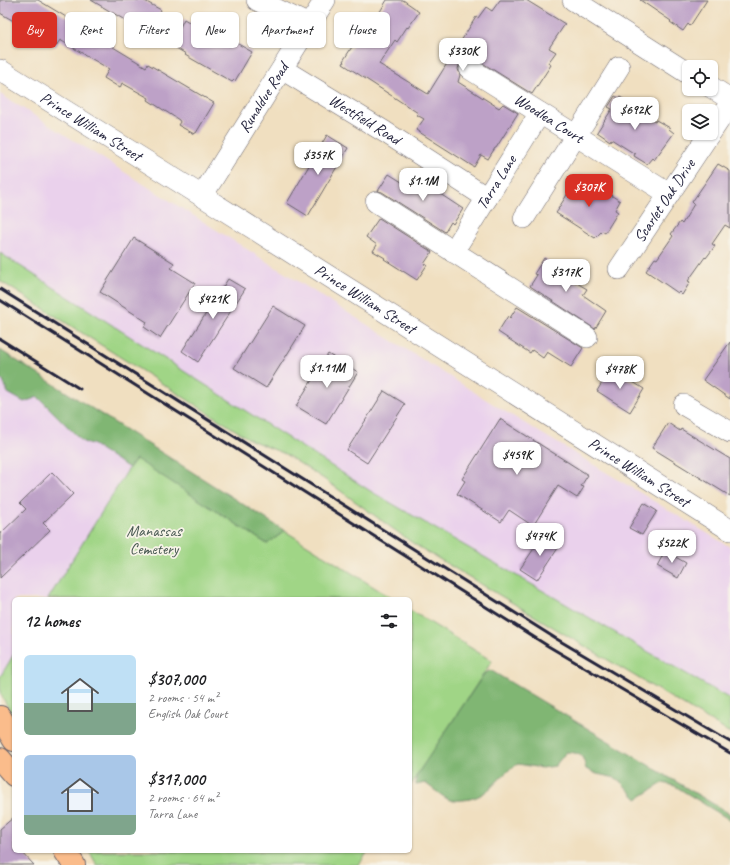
<!DOCTYPE html>
<meta charset="utf-8">
<style>
body{margin:0;font-family:Caveat,sans-serif;background:#f2f2f2;color:#202124;height:100vh;display:flex;flex-direction:column;font-size:15px;white-space:nowrap}
*{box-sizing:border-box;margin:0}
p{font-size:13px;color:#757577}
.icon{flex:none;width:22px;height:22px;fill:none;stroke:currentColor;stroke-width:2;stroke-linecap:round;stroke-linejoin:round}
.map{position:relative;flex:1;overflow:hidden}
.panel{position:absolute;left:12px;top:597px;width:400px;height:256px;display:flex;flex-direction:column;background:#fff;border-radius:6px;box-shadow:0 1px 3px #0004}
.panel>*{flex:none}
.banner{position:absolute;left:12px;top:12px;width:400px;height:36px;display:flex;gap:8px}
.fabs{position:absolute;left:682px;top:60px;display:grid;gap:8px}
.fabs a{display:grid;place-items:center;width:36px;height:36px;border-radius:6px;background:#fff;box-shadow:0 1px 3px #0004;font-size:20px}
.price{position:absolute;translate:-50% -34px;padding:0 9px;border-radius:8px;background:#fff;color:#222;font-size:13px;line-height:26px;filter:drop-shadow(0 1px 2px #0008)}
.price::after{content:'';position:absolute;left:50%;top:24px;width:12px;height:9px;margin-left:-6px;background:inherit;clip-path:polygon(0 0,100% 0,50% 100%)}
.price.on{background:#d93025;color:#fff}
ul{padding:0;list-style:none}
li{display:flex;align-items:center;gap:12px;height:100px;padding:0 12px}
li span{display:grid;place-items:center;flex:none;width:112px;height:80px;border-radius:6px;color:#555}
li>.icon{margin-inline-start:auto}
span .icon{width:48px;height:48px;fill:#fffc;stroke-width:1}
li b{font-size:17px}
h2{display:flex;justify-content:space-between;align-items:center;height:48px;padding:0 12px;font-size:17px}
.tag{padding:0 14px;border-radius:6px;background:#fff;box-shadow:0 1px 3px #0004;font-size:14px;line-height:36px}
.tag.on{background:#d93025;color:#fff}
.map>svg:first-child{display:block}
</style>
<div class="map">
<svg width="730" height="865" viewBox="0 0 730 865">
<rect width="100%" height="100%" fill="#f7f3e8"/>
<filter id="ink" filterUnits="userSpaceOnUse"><feTurbulence type="fractalNoise" baseFrequency=".025" numOctaves="2"/><feDisplacementMap in="SourceGraphic" scale="8" xChannelSelector="R" yChannelSelector="G"/><feConvolveMatrix kernelMatrix="1 2 1 2 8 2 1 2 1" color-interpolation-filters="sRGB"/></filter>
<filter id="wash" filterUnits="userSpaceOnUse"><feTurbulence type="fractalNoise" baseFrequency=".012" numOctaves="4" result="noise"/><feDisplacementMap in="SourceGraphic" scale="16" xChannelSelector="R" yChannelSelector="G"/><feGaussianBlur stdDeviation="0.9" result="paint"/><feColorMatrix in="noise" values="0 0 0 0 0 0 0 0 0 0 0 0 0 0 0 0 0 1.4 0 .05"/><feComposite in="paint" operator="in"/></filter>
<g filter="url(#wash)">
<rect width="100%" height="100%" fill="#f0dfc0"/>
<!-- built -->
<path fill="#ead1ec" d="M0,94L501,409L730,547V699L372,492L0,253Z
M0,379L3,381L8,393L38,397L83,442L92,444L129,468L48,599H14V654L0,677Z"/>
<!-- green -->
<path fill="#a0d586" stroke="#617c60" d="M0,253L372,492L730,699V733L414,544L324,479L285,454L251,440L0,281Z
M136,458L267,544L285,531L393,599H48L129,468Z
M410,610L492,661L410,786Z
M14,654V718L0,693V677Z
M89,851H368L359,865H97Z"/>
<!-- forest -->
<path fill="#80b673" stroke="#516c57" d="M0,350L285,531L267,544L136,459L129,468L92,444L83,442L38,397L24,402L8,393L3,381L0,379Z
M490,670L730,814V820L675,786L663,783L637,799L622,783L616,778L597,774L586,769C583,755 581,753 566,752L555,766L542,768L518,764C497,775 491,798 463,800C459,800 454,801 450,800C444,798 431,787 425,783L416,785V776L484,674Z"/>
<g id="blocks">
<!-- building -->
<path fill="#bda1c7" d="M0,0H38L114,46L113,47L146,67L148,64L214,103L196,133H195L194,134L178,125L180,122L179,120L148,100L149,98L122,83L120,88L104,78L109,69L60,40L56,46L0,13Z
M91,0H143L161,10L159,14L180,27L184,19L230,46L233,41L252,52L235,81L234,80L232,82L185,55L186,54L158,37L157,39Z
M387,0H403L416,9V10L419,12L408,28L407,27L397,42L395,40L379,64L428,94L476,17L478,18L486,7L492,11L500,0H526L565,24L549,48L556,52L548,63L551,65L532,94L476,59L470,57L465,58L460,63L458,69L460,75L458,82L499,108L503,104L518,113L496,148H495L488,159L481,155L474,167L416,130L424,119L417,115L418,113L343,64L344,62L343,61L357,39L358,40L359,38L361,39L370,24L372,25Z
M640,0H707L690,26L688,24L683,31L670,22L671,21Z
M615,96L619,98L620,97L632,105L631,107L655,122L656,120L670,128L669,129L674,133L654,160L652,158L647,164L634,156L635,154L611,139L610,141L597,132L612,109L608,107Z
M327,135L348,148L308,216L287,203Z
M718,164L730,171V228L725,225L712,244L715,246L706,258L705,257L688,281L690,282L682,295L679,292L678,293L646,271L655,258L657,259L673,236L671,234L680,222L682,224L694,204L692,202Z
M389,174L413,189L417,182L429,190L431,188L463,209L453,224L451,222L445,232L382,192L378,191Z
M581,176L620,201L615,210L618,212L605,233L602,231L595,238L556,213L559,209H558L577,179L578,180Z
M379,218L432,252L424,264L427,265L417,280L384,259L385,258L373,251L377,245L366,237Z
M134,238L174,263L171,268L195,283L160,338L144,327L147,322L100,292Z
M544,258L577,279L575,282L587,289L583,295L606,311L595,329L530,286L537,275L534,274Z
M228,279L245,289L198,362L182,351Z
M273,306L305,326L266,388L234,368Z
M517,307L583,348L571,367L547,352L543,358L532,350L530,353L498,332L508,316L510,318Z
M730,342V399L703,380Z
M328,354L358,372L326,424L296,406Z
M611,368L644,389L630,412L597,391Z
M384,391L405,404L367,463L347,450Z
M500,419L588,475L581,486L584,487L577,498L558,486L533,526L509,510L501,522L457,494L465,481L462,479Z
M668,423L680,431L681,429L730,459V496L652,448Z
M52,472L73,494L43,523L50,530L0,578V534L26,509L20,503Z
M644,503L657,511L642,535L629,528Z
M544,534L560,545L537,580L520,569Z
M665,551L686,563L678,578L657,566Z
M14,817V851H21L34,865H0V829Z"/>
</g>
</g>
<g filter="url(#ink)">
<use href="#blocks" fill-opacity="0" stroke="#6a646a" stroke-width="1"/>
<g fill="none" stroke-linecap="round" stroke-linejoin="round">
<defs>
<g id="minor">
<path d="M257,0L309,25"/>
<path d="M573,0L689,74"/>
<path id="s1" d="M282,69L385,132L487,198"/>
<path id="s2" d="M470,69L669,194"/>
<path id="s3" d="M0,70L202,196L730,530"/>
<path d="M711,87L730,99"/>
<path d="M711,132L730,104"/>
<path id="s4" d="M202,196L325,0"/>
<path d="M376,202L587,337"/>
<path d="M524,218L619,67"/>
<path id="s5" d="M453,252L540,113"/>
<path id="s6" d="M619,269L710,133"/>
<path d="M684,405L730,432"/>
</g>
<path id="highway" d="M0,717L14,740
M0,759L14,775
M65,851L74,865"/>
</defs>
<!-- minor casing -->
<use href="#minor" stroke="#6a646a" stroke-width="22"/>
<!-- highway casing -->
<use href="#highway" stroke="#6a646a" stroke-width="24"/>
<!-- minor -->
<use href="#minor" stroke="#fff" stroke-width="21"/>
<!-- highway -->
<use href="#highway" stroke="#fabc8b" stroke-width="22"/>
<!-- rail -->
<path stroke="#22223b" stroke-width="3" d="M0,289L555,638L730,742
M0,300L548,646L730,753
M0,339L80,389"/>
</g>
</g>
<g text-anchor="middle" dominant-baseline="central" stroke-width="3.5" stroke-linejoin="round" paint-order="stroke">
<!-- street labels -->
<g font-size="16" fill="#22223b" stroke="#f7f3e8">
<text stroke="none"><textPath href="#s4" startOffset="116">Runaldue Road</textPath></text>
<text stroke="none"><textPath href="#s2" startOffset="93">Woodlea Court</textPath></text>
<text stroke="none"><textPath href="#s1" startOffset="97">Westfield Road</textPath></text>
<text stroke="none"><textPath href="#s3" startOffset="107">Prince William Street</textPath></text>
<text stroke="none"><textPath href="#s5" startOffset="82">Tarra Lane</textPath></text>
<text stroke="none"><textPath href="#s6" startOffset="82">Scarlet Oak Drive</textPath></text>
<text stroke="none"><textPath href="#s3" startOffset="431">Prince William Street</textPath></text>
<text stroke="none"><textPath href="#s3" startOffset="755">Prince William Street</textPath></text>
</g>
<!-- park labels -->
<g font-size="16" fill="#485852" stroke="#f7f3e8">
<text x="154" y="531">Manassas<tspan x="154" dy="18">Cemetery</tspan></text>
</g>
</g>
</svg>
<div class="fabs">
<a><svg class="icon" aria-label="locate" viewBox="0 0 24 24"><circle cx="12" cy="12" r="6"/><path d="M12 2v4M12 18v4M2 12h4M18 12h4"/></svg></a>
<a><svg class="icon" aria-label="layers" viewBox="0 0 24 24"><path d="M12 4l9 5-9 5-9-5zM3 14l9 5 9-5"/></svg></a>
</div>
<b class="price" style="left:463px;top:72px">$330K</b>
<b class="price" style="left:635px;top:131px">$692K</b>
<b class="price" style="left:318px;top:176px">$357K</b>
<b class="price" style="left:423px;top:202px">$1.1M</b>
<b class="price on" style="left:589px;top:208px">$307K</b>
<b class="price" style="left:566px;top:293px">$317K</b>
<b class="price" style="left:213px;top:320px">$421K</b>
<b class="price" style="left:327px;top:389px">$1.11M</b>
<b class="price" style="left:620px;top:390px">$478K</b>
<b class="price" style="left:517px;top:476px">$459K</b>
<b class="price" style="left:540px;top:557px">$474K</b>
<b class="price" style="left:672px;top:564px">$522K</b>
<div class="banner">
<a class="tag on">Buy</a>
<a class="tag">Rent</a>
<a class="tag">Filters</a>
<a class="tag">New</a>
<a class="tag">Apartment</a>
<a class="tag">House</a>
</div>
<section class="panel">
<h2>12 homes<svg class="icon" aria-label="filters" viewBox="0 0 24 24"><path d="M4 7h16M4 17h16"/><circle cx="9" cy="7" r="2"/><circle cx="15" cy="17" r="2"/></svg></h2>
<ul>
<li><span style="background:linear-gradient(#bfe0f5 60%,#7fa58c 0)"><svg class="icon" aria-label="home" viewBox="0 0 24 24"><path d="M3 11l9-7 9 7M6 9v11h12V9"/></svg></span><div><b>$307,000</b><p>2 rooms · 54 m²</p><p>English Oak Court</p></div></li>
<li><span style="background:linear-gradient(#a9c7e8 75%,#7fa58c 0)"><svg class="icon" aria-label="home" viewBox="0 0 24 24"><path d="M3 11l9-7 9 7M6 9v11h12V9"/></svg></span><div><b>$317,000</b><p>2 rooms · 64 m²</p><p>Tarra Lane</p></div></li>
</ul>
</section>
</div>
